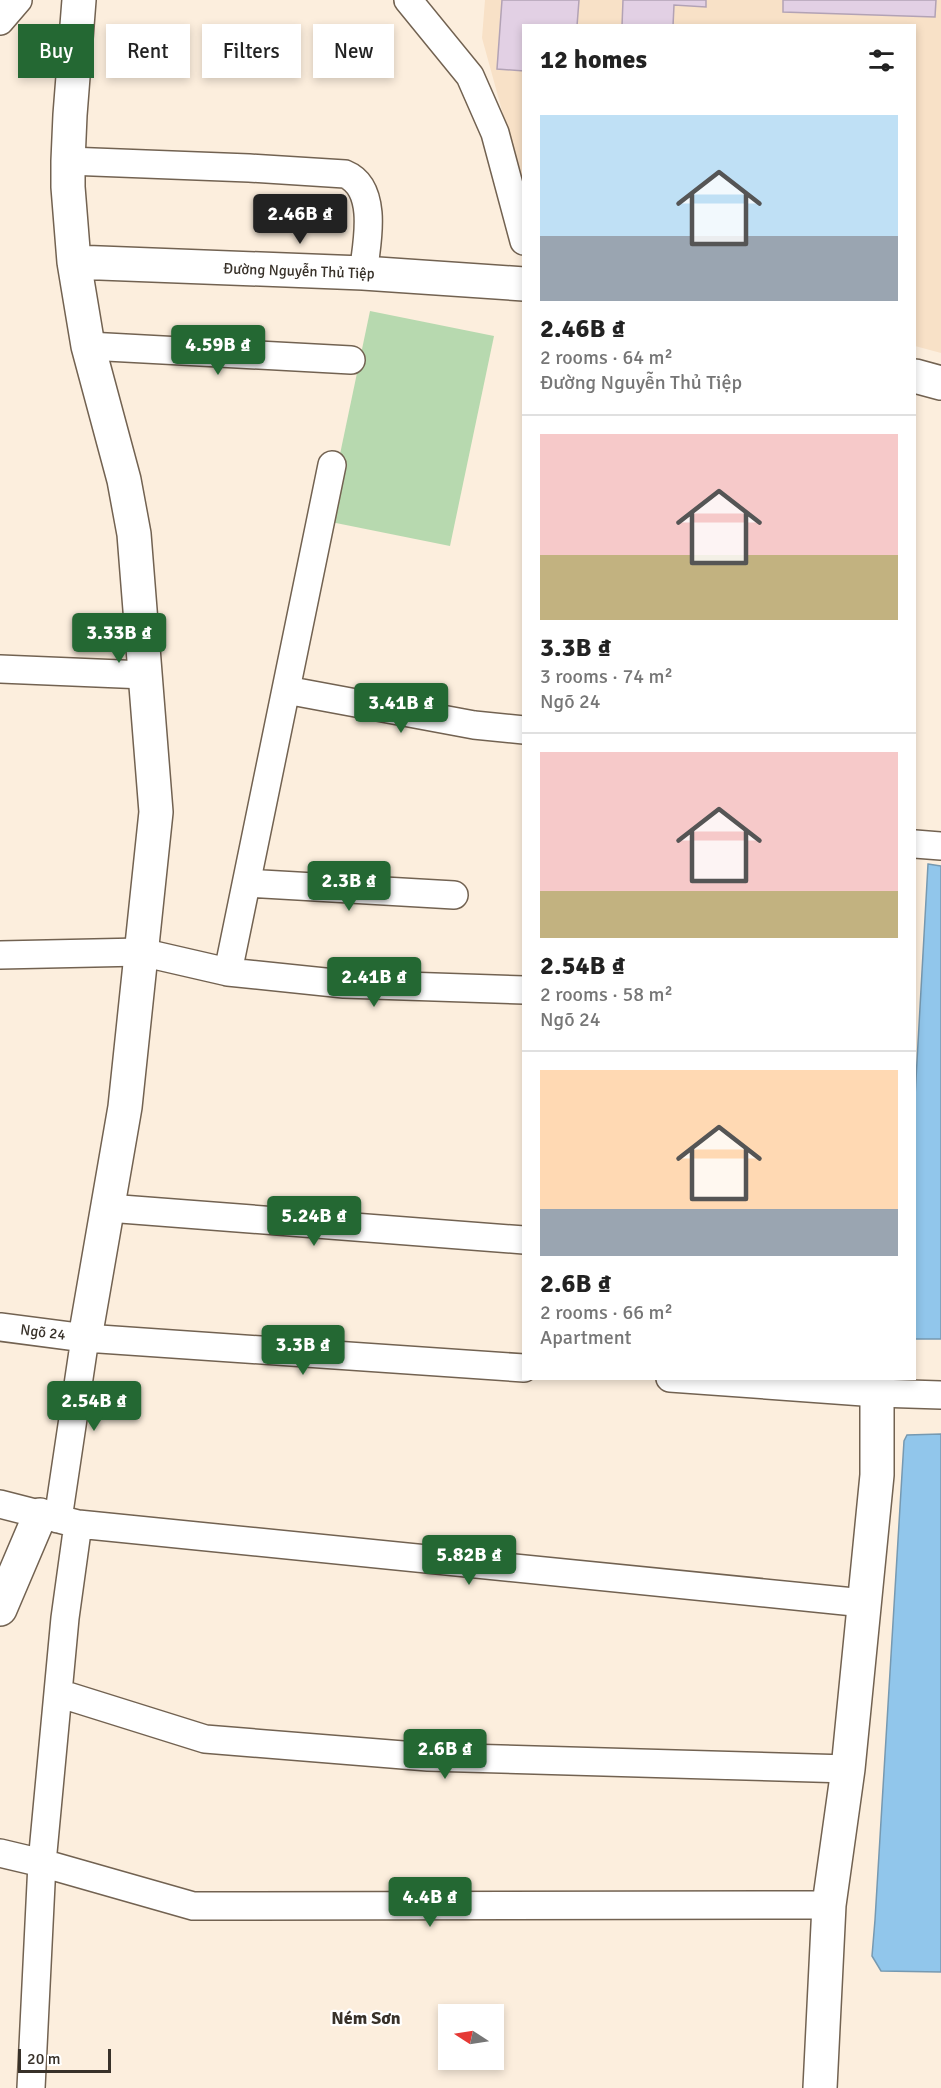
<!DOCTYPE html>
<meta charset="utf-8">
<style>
body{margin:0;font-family:Signika,sans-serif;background:#f6f6f6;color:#222;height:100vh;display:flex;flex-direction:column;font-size:22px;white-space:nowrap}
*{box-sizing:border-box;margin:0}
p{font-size:20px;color:#767676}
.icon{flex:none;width:33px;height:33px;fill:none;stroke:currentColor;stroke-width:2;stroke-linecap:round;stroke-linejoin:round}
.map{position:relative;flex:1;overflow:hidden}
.panel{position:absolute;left:522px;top:24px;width:394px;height:1356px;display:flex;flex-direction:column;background:#fff;border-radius:0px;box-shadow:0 3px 9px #0003}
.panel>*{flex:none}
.hud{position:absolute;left:18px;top:24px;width:414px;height:54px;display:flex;gap:12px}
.needle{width:39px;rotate:282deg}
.controls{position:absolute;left:438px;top:2004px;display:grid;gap:12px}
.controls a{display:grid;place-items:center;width:66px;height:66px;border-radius:0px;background:#fff;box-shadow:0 3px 9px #0003;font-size:30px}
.scale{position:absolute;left:18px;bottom:15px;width:93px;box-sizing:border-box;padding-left:6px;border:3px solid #383129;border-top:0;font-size:16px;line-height:21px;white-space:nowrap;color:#383129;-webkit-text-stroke:4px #fff;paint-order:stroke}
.price{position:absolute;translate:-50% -51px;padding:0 14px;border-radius:6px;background:#246833;color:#fff;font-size:20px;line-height:39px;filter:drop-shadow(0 2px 3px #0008)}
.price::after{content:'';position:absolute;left:50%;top:36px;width:18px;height:14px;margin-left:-9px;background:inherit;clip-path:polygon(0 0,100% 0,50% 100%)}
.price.selected{background:#222;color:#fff}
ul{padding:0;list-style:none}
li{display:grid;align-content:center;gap:12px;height:318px;padding:0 18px}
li+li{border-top:2px solid #e0e0e0}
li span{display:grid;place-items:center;height:186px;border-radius:0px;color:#555}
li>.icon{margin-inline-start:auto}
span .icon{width:108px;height:108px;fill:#fffc;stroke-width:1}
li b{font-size:26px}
h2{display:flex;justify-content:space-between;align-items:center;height:72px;padding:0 18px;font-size:26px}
.pill{padding:0 21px;border-radius:0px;background:#fff;box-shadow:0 3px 9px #0003;font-size:21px;line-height:54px}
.pill.selected{background:#246833;color:#fff}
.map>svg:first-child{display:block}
</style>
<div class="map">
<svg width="941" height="2088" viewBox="0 0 941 2088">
<rect width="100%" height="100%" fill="#fceedd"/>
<!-- built -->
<path fill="#f8e1c7" d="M485,0H941V353L915,346V26H524L523,187L482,38Z"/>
<!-- green -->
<path fill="#b7d9af" d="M370,311L494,336L450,546L326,521Z"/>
<!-- water -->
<path fill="#91c6eb" stroke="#7699b1" stroke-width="1.5" d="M928,864L941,866V1339H915V1097Z
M941,1434V1972L881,1971L872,1956L875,1920L904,1441L907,1435Z"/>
<!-- building -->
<path fill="#e2d0e4" stroke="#b2a2b5" stroke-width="1.5" d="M502,0H579L577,26H524V71L497,69Z
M623,0H706V7L674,5L673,26H622Z
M783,0H936L935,17L783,12Z"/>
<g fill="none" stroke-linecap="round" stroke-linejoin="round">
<defs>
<path id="street" d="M408,0L470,76L495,133L524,241
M0,21L18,0
M68,161L249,168L345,174C379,188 367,244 363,273
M88,346L351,360
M0,669L145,675
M286,690L474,725L524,730
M915,844L941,846
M247,883L454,895
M0,955L141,952L228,972L332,465
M228,972L344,984L524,990
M108,1208L524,1240
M0,1327L85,1338L524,1368
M670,1378L877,1393L941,1395
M0,1504L78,1524L864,1603
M58,1519L85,1338
M58,1693L205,1739L428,1757L848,1769
M0,1853L42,1863L193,1906L829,1905
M31,2088L42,1863L65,1618L78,1524"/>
<path id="secondary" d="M79,0L70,115L68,161V187L74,262L88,346L124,480L134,534L156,812L125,1107L85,1338
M74,262L363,273L524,284
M915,376L941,383
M0,1609L40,1515
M820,2088L829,1905L848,1769L877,1475V1378"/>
</defs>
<!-- street casing -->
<use href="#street" stroke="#726251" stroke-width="30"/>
<!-- secondary casing -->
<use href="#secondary" stroke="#726251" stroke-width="36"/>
<!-- street -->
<use href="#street" stroke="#fff" stroke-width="27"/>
<!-- secondary -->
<use href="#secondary" stroke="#fff" stroke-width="33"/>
</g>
<g text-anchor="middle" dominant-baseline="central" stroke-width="4.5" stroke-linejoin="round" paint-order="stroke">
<!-- street labels -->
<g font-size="15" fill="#383129" stroke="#fff">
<text transform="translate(299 271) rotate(2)">Đường Nguyễn Thủ Tiệp</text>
<text transform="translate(43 1332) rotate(7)">Ngõ 24</text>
</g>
<!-- quarter labels -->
<g font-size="18" font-weight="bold" fill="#383129" stroke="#fff">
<text x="366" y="2018">Ném Sơn</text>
</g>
</g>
</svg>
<div class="controls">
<a><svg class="needle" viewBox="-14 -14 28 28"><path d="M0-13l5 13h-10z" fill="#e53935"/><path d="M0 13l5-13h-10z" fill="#767676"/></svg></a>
</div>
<div class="scale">20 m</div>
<b class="price selected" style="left:300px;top:245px">2.46B ₫</b>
<b class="price" style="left:218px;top:376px">4.59B ₫</b>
<b class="price" style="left:119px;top:664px">3.33B ₫</b>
<b class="price" style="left:401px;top:734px">3.41B ₫</b>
<b class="price" style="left:349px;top:912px">2.3B ₫</b>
<b class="price" style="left:374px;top:1008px">2.41B ₫</b>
<b class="price" style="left:314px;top:1247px">5.24B ₫</b>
<b class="price" style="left:303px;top:1376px">3.3B ₫</b>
<b class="price" style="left:94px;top:1432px">2.54B ₫</b>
<b class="price" style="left:469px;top:1586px">5.82B ₫</b>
<b class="price" style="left:445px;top:1780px">2.6B ₫</b>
<b class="price" style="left:430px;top:1928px">4.4B ₫</b>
<div class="hud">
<a class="pill selected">Buy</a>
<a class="pill">Rent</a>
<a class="pill">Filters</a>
<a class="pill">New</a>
</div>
<section class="panel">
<h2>12 homes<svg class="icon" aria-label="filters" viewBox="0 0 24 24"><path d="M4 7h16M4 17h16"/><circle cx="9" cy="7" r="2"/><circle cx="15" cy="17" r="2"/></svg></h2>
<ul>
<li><span style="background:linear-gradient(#bfe0f5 65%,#9aa5b1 0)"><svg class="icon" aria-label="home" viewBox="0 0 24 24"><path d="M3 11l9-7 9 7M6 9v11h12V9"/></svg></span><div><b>2.46B ₫</b><p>2 rooms · 64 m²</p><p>Đường Nguyễn Thủ Tiệp</p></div></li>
<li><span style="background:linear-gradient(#f6c9c9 65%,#c2b280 0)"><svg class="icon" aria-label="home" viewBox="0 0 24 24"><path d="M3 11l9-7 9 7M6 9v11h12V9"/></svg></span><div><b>3.3B ₫</b><p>3 rooms · 74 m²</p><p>Ngõ 24</p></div></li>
<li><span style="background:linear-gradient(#f6c9c9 75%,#c2b280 0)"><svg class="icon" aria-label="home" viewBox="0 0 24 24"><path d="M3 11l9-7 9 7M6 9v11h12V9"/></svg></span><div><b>2.54B ₫</b><p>2 rooms · 58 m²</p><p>Ngõ 24</p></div></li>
<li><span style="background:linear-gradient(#ffd9b3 75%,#9aa5b1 0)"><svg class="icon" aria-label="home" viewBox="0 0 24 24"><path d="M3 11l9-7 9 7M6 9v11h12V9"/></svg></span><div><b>2.6B ₫</b><p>2 rooms · 66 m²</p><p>Apartment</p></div></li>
</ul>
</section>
</div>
